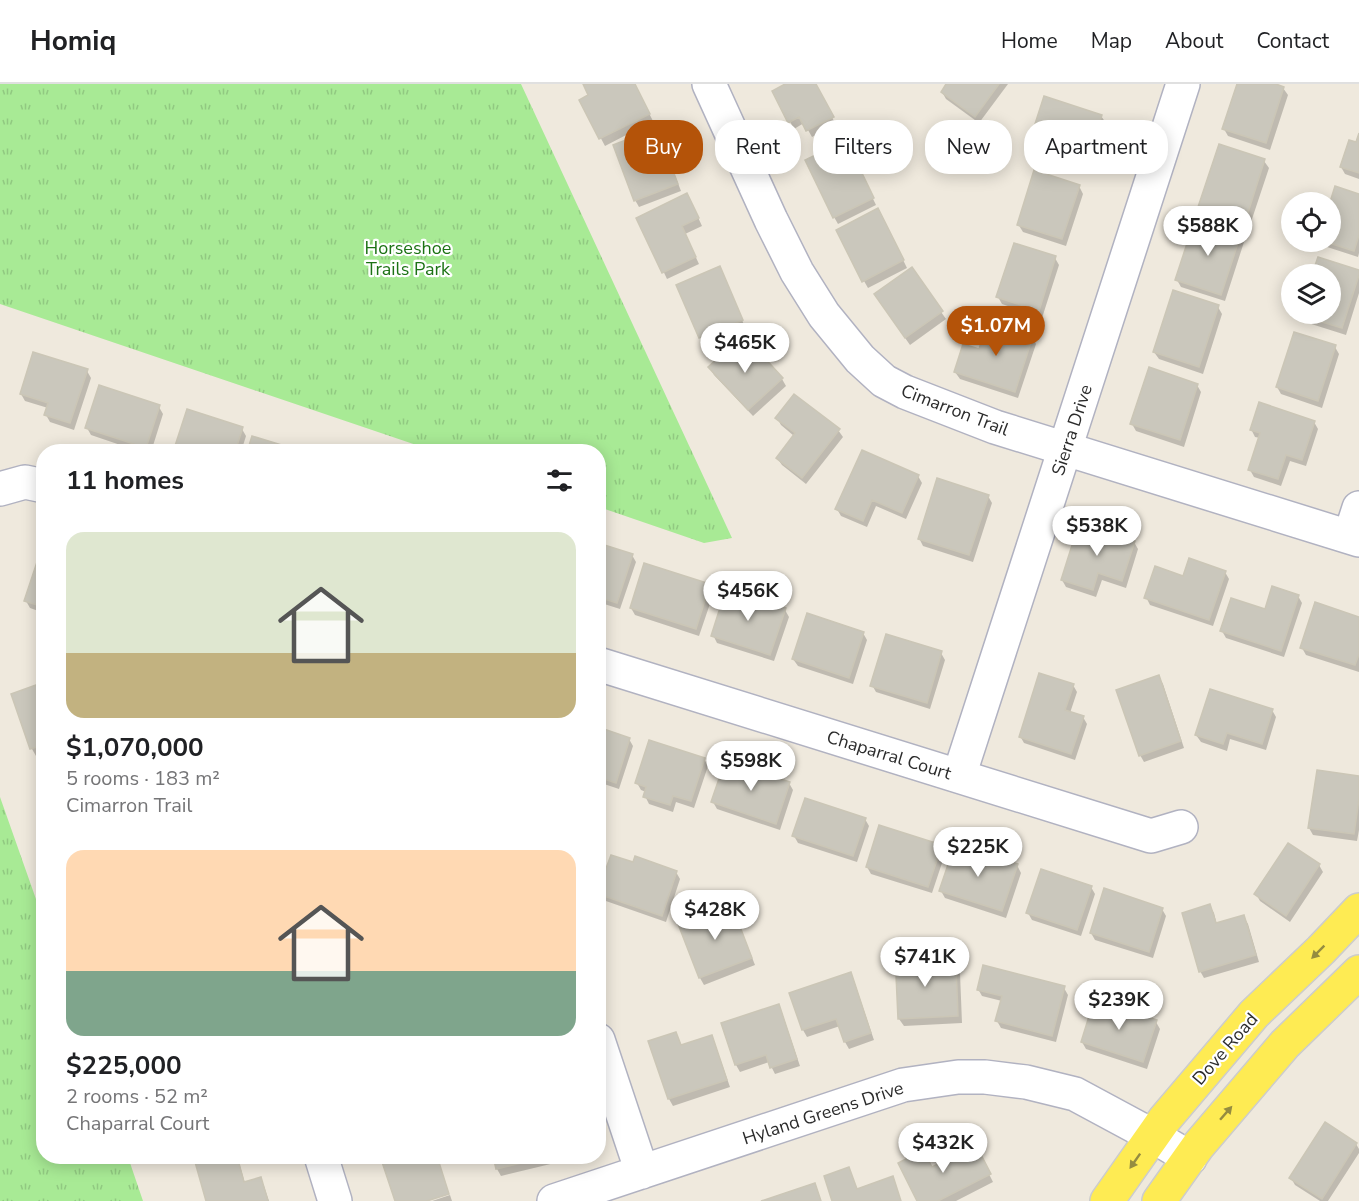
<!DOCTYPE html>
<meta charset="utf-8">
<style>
body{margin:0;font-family:"Nunito Sans",sans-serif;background:#f6f6f6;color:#202124;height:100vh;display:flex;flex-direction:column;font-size:22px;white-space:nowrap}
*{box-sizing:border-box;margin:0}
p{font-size:20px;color:#757577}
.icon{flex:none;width:33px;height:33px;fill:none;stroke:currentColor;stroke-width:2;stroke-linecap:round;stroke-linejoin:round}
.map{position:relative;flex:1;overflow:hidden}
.side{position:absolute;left:36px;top:360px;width:570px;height:720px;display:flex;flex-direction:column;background:#fff;border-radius:24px;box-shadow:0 3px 15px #0003}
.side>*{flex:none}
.banner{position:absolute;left:624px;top:36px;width:570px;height:54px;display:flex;gap:12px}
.buttons{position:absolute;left:1281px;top:108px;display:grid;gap:12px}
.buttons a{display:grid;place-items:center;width:60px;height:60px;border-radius:50%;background:#fff;box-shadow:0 3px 15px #0003;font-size:30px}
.price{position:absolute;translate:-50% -51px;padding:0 14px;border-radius:21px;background:#fff;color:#222;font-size:20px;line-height:39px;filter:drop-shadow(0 2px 3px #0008)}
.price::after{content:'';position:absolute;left:50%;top:36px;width:18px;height:14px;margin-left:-9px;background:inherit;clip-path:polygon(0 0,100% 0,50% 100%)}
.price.on{background:#b45309;color:#fff}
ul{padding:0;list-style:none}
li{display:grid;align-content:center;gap:12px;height:318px;padding:0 30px}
li span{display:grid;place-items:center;height:186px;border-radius:18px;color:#555}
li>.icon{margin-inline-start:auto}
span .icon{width:108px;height:108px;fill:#fffc;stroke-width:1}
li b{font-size:26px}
h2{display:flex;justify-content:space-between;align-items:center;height:72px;padding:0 30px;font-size:26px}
.chip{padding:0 21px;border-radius:24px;background:#fff;box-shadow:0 3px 15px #0003;font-size:21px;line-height:54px}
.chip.on{background:#b45309;color:#fff}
header{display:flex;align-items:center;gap:36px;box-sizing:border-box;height:84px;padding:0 30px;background:#fff;border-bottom:2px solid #e0e0e0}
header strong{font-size:28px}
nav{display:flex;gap:33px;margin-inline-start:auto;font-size:21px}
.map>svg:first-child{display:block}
</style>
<header>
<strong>Homiq</strong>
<nav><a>Home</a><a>Map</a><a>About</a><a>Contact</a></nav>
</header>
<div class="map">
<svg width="1359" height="1117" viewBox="0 0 1359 1117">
<defs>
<pattern id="park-tufts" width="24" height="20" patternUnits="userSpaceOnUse" patternTransform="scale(1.5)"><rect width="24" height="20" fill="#a8ea95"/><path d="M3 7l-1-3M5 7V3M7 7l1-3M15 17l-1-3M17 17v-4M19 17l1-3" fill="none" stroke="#91c981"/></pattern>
</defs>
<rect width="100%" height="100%" fill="#efe9dd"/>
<!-- park -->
<path fill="url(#park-tufts)" d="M0,0H521L732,454L704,459L599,423L598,368L434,367L0,220Z
M0,713L43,835L44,1072L128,1073L143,1117H0Z"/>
<!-- shadow -->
<path fill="#0003" d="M584,0H634L653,37L605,62L581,17L590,12Z
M788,0H815L836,41L812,53L804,39L794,45L774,7Z
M948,0H1008L979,39L946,15L942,8Z
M1239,0H1272L1283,4L1288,11L1270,66L1228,52L1224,45Z
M1101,32L1106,39L1090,88L1051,75L1047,68L1051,54L1039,50L1035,43Z
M660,53L681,107L639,123L635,116Z
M1359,54V95L1345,90L1341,83L1357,60Z
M849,65L876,121L838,140L834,133Z
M1264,77L1269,84L1249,144L1204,130L1200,123Z
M1079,102L1083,110L1066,162L1023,148L1018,140Z
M1359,112V169L1358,173L1324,162L1321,158H1330Z
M691,118L702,142L685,150L699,180L667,195L638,134Z
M882,133L907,184L868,204L864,197Z
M1240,151L1244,158L1225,217L1181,203L1177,196Z
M1055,174L1059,181L1042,234L1002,220L998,213Z
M1319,175L1359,188V209L1346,251L1305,238L1301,230H1330V190H1314Z
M911,185L946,235L910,261L880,218Z
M723,191L745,243L705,261L678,202Z
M1218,223L1222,230L1203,290L1159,275L1154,268Z
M1032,253L1036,260L1018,314L960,295L955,288L980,267Z
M1335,263L1339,270L1322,324L1281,310L1277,303Z
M756,277L782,295L786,302L753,332L714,291L710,284Z
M87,287L91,294L74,346L50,338L46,331L48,324L25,317L21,310Z
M1197,301L1201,308L1184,363L1136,347L1132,340Z
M159,323L163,330L151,368H141L91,351L87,344Z
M777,334L838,346L843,353L806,400L782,381L777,374L794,352L781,341Z
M1314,338L1318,345L1306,382L1290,377L1281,402L1254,393L1250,386L1260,354L1255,353L1251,345Z
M242,345L246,352L241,368H175Z
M918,392L922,399L906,435L876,422L867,443L841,432L837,425Z
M988,412L992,419L973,478L923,462L919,454Z
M1134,458L1138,465L1126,504L1102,496L1096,513L1066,503L1062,496Z
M598,460L632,471L636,478L620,525L598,518Z
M44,462V529L30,524L26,517Z
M1225,488L1229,495L1213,542L1150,521L1146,513Z
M709,501L714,508L699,552L635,531L631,524Z
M1298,512L1302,519L1284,573L1226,554L1222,547Z
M785,526L789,533L774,577L717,559L713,551Z
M1359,534V588L1306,571L1302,564Z
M863,549L867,556L853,600L798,582L793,575Z
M941,569L945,576L930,625L876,608L872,601Z
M1159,593L1163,600L1184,664L1144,678L1140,671Z
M44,600V669L36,672L32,665L13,611Z
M1073,601L1077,608L1070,629L1083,633L1087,640L1075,676L1024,659L1020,652Z
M1272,626L1276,633L1266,666L1230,655L1227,667L1201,658L1196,651Z
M598,645L629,655L633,662L619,705L598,698Z
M704,675L708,682L694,724L676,718L673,728L649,720L645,712L646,708L641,706L637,699Z
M1359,693V746L1357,757L1313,751L1309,744Z
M789,699L793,706L780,746L717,725L713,718Z
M865,735L869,742L857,778L798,759L794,752Z
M941,762L945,770L932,809L871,790L867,783Z
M633,780L676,788L680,795L666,838L603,816L599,809Z
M1017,781L1021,789L1006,834L945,814L941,807Z
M1319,781L1323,788L1290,838L1260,817L1256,810Z
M1091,803L1095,810L1081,852L1032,836L1028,829Z
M1210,822L1214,829L1217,841L1244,833L1248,840L1259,878L1204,894L1200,887Z
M1162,825L1166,832L1153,874L1095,856L1091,849Z
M734,828L755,881L704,901L700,894L680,840Z
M921,870L925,877V883L956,882L960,889L962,939L904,942L899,935Z
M850,890L854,897L874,956L849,965L845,958L840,942L807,953L803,946Z
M1064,904L1068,911L1056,958L1001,944L997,937L1002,917L982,912L978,905Z
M778,922L782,929L800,982L775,990L769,978L740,988L736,981L723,940Z
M1156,938L1160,945L1147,985L1086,965L1082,958Z
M675,949L682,963L711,953L715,960L730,1003L673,1022L669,1015L650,958Z
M1356,1060L1359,1065V1069L1328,1117H1320L1295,1101L1291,1094Z
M979,1070L993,1098L956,1117H919L932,1085Z
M237,1072L245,1099L260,1095L264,1102L269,1117H207Z
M494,1072H562L563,1077L501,1092L497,1085Z
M450,1111L452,1117H432Z"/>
<!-- building -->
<path fill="#cac7bc" stroke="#cbc6b6" stroke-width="1.5" d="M583,0H635L650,30L599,55L579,16L588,11Z
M785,0H816L834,33L806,47L799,33L788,39L772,7Z
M946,0H999L975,33L941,8Z
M1237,0H1276L1284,3L1266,59L1222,45Z
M1044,12L1102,31L1086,81L1045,68L1051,49L1034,43Z
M657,44L678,100L634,117L613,61Z
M1359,49V89L1340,83L1349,56L1356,58Z
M846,56L874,114L833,134L805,76Z
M1219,60L1265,75L1245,138L1198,123Z
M1034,86L1080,101L1062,155L1017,141Z
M1335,102L1359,110V151L1354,167L1326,158H1330V118Z
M687,109L699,134L682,142L696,173L662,189L636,134Z
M878,124L904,176L862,198L836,146Z
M1195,135L1241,150L1221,211L1175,196Z
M1014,159L1056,172L1039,227L996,213Z
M1318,173L1359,186V191L1342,244L1299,231L1330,230V190H1312Z
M720,182L743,236L699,254L676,201Z
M912,183L943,227L905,254L874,210Z
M1173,206L1219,221L1199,283L1153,268Z
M988,237L1033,252L1015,308L954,288L963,260L979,265Z
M1294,248L1336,261L1318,317L1276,303Z
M738,256L756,275L761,270L783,294L748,326L708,283Z
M33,268L88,285L70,339L44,331L48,319L20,310Z
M1149,283L1198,300L1180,356L1130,340Z
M99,301L160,321L146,364L85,344Z
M794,310L840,345L802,394L776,374L795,349L775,334Z
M1259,318L1315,337L1302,376L1286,371L1278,395L1248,386L1260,349L1250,346Z
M187,325L243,343L235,368H173Z
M252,352L285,362L284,368H247Z
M862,366L919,391L902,429L872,416L863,437L835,425Z
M937,394L989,411L969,471L918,455Z
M1079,439L1135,457L1122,497L1098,489L1093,506L1061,496Z
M44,457V523L24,517Z
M598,459L633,470L617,519L598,513Z
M1189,474L1226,487L1209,536L1144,514L1155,482L1183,492Z
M644,479L710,500L696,545L630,524Z
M1272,502L1299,511L1281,567L1220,547L1231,514L1265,525Z
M726,505L786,524L770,571L711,552Z
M1315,518L1359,533V570L1355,581L1300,564Z
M807,529L864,548L849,594L792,575Z
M886,550L942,567L927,619L870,602Z
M1039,589L1074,600L1065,626L1084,632L1071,670L1019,653Z
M1159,591L1181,657L1139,672L1116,606Z
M44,598V661L30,665L11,610Z
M1210,605L1273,625L1262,660L1227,649L1223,660L1195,651Z
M598,643L630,654L616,699L598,693Z
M649,656L705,674L691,717L673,712L670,721L643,713L646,703L635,699Z
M725,677L790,698L776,740L711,718Z
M1317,686L1359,692V715L1354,750L1308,744Z
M805,714L866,734L853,772L792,752Z
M879,741L942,761L928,803L866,783Z
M1288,759L1320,780L1286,832L1254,810Z
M955,760L1018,780L1002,827L939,807Z
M611,771L633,778L635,772L677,787L662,832L598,810V806Z
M1041,785L1092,802L1077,846L1026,829Z
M1104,804L1163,824L1149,868L1090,849Z
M731,819L752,874L699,894L678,840Z
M1210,820L1216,839L1244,831L1256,871L1199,888L1182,829Z
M921,868L922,882L956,880L958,932L898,935L895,869Z
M983,881L1065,902L1052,952L995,937L1002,912L977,906Z
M851,888L871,949L844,958L836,935L802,946L789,909Z
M1094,916L1157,936L1143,978L1081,958Z
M779,920L797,975L770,984L766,971L735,981L721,939Z
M676,948L681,961L712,951L727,996L668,1015L648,957Z
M1325,1038L1357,1059L1322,1115L1289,1094Z
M976,1061L991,1090L938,1117H917L898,1079L923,1066L932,1083Z
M213,1072H237L244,1098L261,1093L268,1117H206L195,1078Z
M380,1072H437L449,1110L427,1117H395Z
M493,1072H550L496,1085Z
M849,1083L857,1105L893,1092L901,1117H832L824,1092Z
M815,1099L821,1117H761Z"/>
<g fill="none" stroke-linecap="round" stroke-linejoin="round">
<defs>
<path id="minor" d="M709,0L771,136L797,188L824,231L860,275L884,297L905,308L995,343L1359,456
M0,405L25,398L44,402
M1350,452L1359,424
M598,580L1151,752L1181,743
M959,692L1183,0
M598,956L642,1088
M321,1072L335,1117
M554,1117L903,1001L958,993H985L1026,998L1075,1010L1153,1052L1190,1074"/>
<path id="major" d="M1107,1117L1164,1036L1254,930L1321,866L1359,826
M1159,1117L1198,1062L1285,960L1359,888"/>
</defs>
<!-- minor casing -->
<use href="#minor" stroke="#b1b2c1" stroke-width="36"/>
<!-- major casing -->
<use href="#major" stroke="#ccc" stroke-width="36"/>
<!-- minor -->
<use href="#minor" stroke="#fff" stroke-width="33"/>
<!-- major -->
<use href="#major" stroke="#feeb53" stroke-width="33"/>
</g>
<!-- one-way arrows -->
<defs><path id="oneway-solid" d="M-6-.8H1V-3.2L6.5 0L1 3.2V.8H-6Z" transform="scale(1.5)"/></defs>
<g fill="#958c40">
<use href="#oneway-solid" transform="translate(1318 868) rotate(135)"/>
<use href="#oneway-solid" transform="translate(1226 1029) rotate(-49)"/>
<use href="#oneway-solid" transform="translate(1135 1077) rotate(125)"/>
</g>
<g text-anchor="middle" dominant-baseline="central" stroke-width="4.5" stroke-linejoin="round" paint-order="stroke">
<!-- park labels -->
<g font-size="18" fill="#1c7214" stroke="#fff">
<text x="408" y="164">Horseshoe<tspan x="408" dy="21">Trails Park</tspan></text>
</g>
<!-- street labels -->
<g font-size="18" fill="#2c2c2c" stroke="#fff">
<text transform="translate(955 326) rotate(21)">Cimarron Trail</text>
<text transform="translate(1072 346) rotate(-72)">Sierra Drive</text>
<text transform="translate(889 671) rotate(17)">Chaparral Court</text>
<text transform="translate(1225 965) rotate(-49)">Dove Road</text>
<text transform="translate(823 1029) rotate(-18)">Hyland Greens Drive</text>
</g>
</g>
</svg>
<div class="buttons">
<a><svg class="icon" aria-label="locate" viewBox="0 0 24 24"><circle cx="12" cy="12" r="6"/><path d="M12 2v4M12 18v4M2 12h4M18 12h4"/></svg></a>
<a><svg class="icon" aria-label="layers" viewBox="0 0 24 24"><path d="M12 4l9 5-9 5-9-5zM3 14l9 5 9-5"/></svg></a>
</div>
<b class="price" style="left:1208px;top:173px">$588K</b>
<b class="price on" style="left:996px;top:273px">$1.07M</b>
<b class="price" style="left:745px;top:290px">$465K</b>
<b class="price" style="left:1097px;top:473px">$538K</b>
<b class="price" style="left:748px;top:538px">$456K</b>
<b class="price" style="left:751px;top:708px">$598K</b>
<b class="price" style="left:978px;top:794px">$225K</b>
<b class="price" style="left:715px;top:857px">$428K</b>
<b class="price" style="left:925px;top:904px">$741K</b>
<b class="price" style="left:1119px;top:947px">$239K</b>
<b class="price" style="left:943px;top:1090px">$432K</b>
<div class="banner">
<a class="chip on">Buy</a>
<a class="chip">Rent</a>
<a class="chip">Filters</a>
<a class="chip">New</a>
<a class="chip">Apartment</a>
</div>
<section class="side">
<h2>11 homes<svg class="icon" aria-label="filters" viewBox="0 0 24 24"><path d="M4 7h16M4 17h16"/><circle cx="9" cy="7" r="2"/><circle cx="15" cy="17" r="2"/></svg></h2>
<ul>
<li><span style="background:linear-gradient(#dfe7d0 65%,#c2b280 0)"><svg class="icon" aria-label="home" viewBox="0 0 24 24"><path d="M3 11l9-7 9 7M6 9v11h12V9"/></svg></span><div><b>$1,070,000</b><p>5 rooms · 183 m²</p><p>Cimarron Trail</p></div></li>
<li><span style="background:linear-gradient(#ffd9b3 65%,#7fa58c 0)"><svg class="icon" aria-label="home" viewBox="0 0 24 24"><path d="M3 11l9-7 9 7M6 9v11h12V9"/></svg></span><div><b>$225,000</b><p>2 rooms · 52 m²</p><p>Chaparral Court</p></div></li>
</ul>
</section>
</div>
